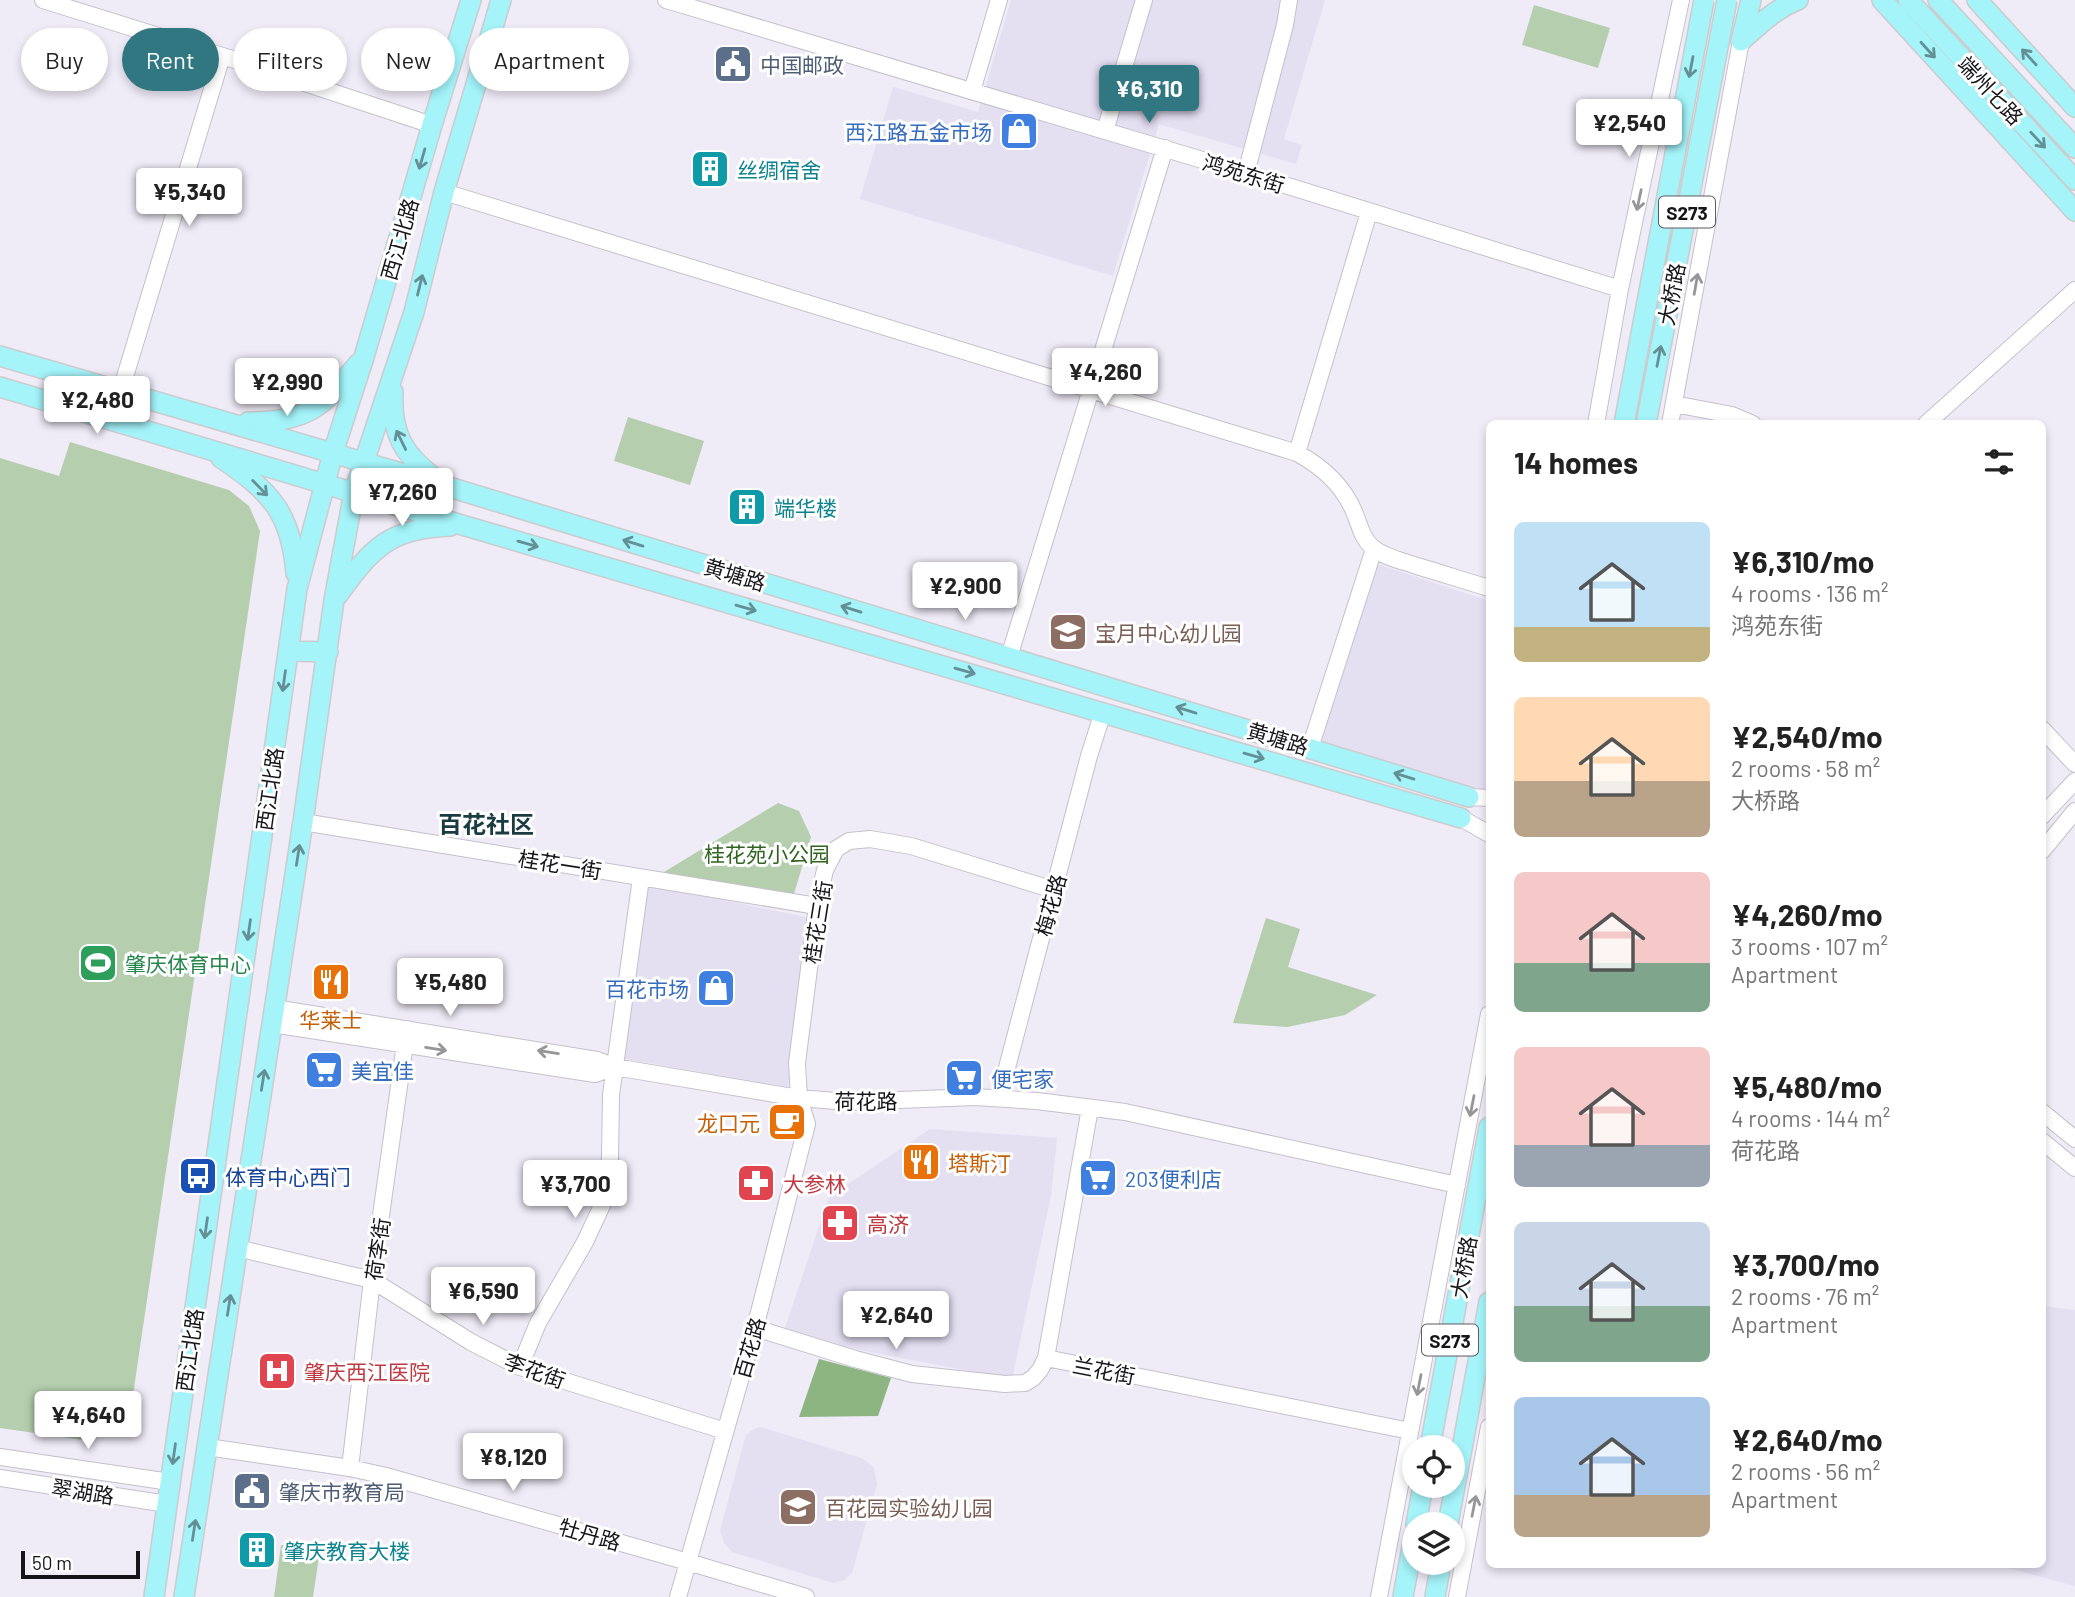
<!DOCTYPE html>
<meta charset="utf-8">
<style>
body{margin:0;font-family:Barlow,"Noto Sans SC",sans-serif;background:#f2f2f2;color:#222;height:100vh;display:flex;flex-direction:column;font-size:26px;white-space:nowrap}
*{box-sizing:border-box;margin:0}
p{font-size:23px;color:#767676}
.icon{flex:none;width:38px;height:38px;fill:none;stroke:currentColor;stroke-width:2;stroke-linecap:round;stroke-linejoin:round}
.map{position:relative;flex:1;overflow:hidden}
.panel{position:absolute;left:1486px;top:420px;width:560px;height:1148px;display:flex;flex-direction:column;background:#fff;border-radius:10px;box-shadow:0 4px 10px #0003}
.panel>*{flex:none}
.top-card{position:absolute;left:21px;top:28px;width:665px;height:63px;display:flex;gap:14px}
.buttons{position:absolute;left:1402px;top:1435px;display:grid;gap:14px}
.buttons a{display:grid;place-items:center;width:63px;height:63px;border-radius:50%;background:#fff;box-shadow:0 4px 10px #0003;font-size:35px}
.scale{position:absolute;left:21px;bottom:18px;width:119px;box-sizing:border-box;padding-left:7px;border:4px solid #161519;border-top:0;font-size:19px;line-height:24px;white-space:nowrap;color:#161519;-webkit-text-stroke:5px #fff;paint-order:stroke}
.price{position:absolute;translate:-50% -60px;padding:0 16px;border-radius:7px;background:#fff;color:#222;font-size:23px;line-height:46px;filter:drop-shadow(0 2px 4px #0008)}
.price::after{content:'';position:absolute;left:50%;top:42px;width:21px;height:16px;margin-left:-10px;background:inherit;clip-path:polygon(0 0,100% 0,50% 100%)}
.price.selected{background:#307782;color:#fff}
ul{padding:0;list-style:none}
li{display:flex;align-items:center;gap:21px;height:175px;padding:0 28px}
li span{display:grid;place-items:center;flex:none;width:196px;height:140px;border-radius:10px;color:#555}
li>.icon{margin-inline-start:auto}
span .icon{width:84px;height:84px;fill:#fffc;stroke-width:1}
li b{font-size:30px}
h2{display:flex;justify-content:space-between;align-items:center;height:84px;padding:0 28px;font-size:30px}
.pill{padding:0 24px;border-radius:32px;background:#fff;box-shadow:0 4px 10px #0003;font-size:24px;line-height:63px}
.pill.selected{background:#307782;color:#fff}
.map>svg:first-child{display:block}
</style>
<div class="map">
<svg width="2075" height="1597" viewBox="0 0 2075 1597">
<rect width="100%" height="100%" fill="#efebf7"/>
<!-- built -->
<path fill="#e5dff2" d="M1011,0H1325L1284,139L1302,145L1296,164L1159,124L1113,276L860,199L893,87L978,112Z
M1377,564L1489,601V795L1317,753Z
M645,884L810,918L788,1087L620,1058Z
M930,1129L1057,1138L1051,1196L1012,1379L838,1346L785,1328L829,1197Z
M2042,1306L2075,1310V1586L1997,1565L2042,1564Z
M760,1427L862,1458L874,1468L877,1484L852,1573L844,1580L833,1583L732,1552L724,1543L720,1530L746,1435L754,1429Z"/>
<!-- green -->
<path fill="#b5cfae" d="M1534,5L1610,28L1598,68L1522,45Z
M628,417L704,441L690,485L614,461Z
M70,442L229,490L249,506L260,531L133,1395L110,1427L83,1440L0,1428V458L59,476Z
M778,803L799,811L811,837L793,897L659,875Z
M1266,918L1300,929L1288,967L1377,995L1345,1015L1287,1027L1233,1023Z
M281,1545L320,1550L313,1597H274Z"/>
<!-- forest -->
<path fill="#8db582" d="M819,1359L891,1378L878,1416L799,1417Z"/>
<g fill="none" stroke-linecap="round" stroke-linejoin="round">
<defs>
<path id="minor" d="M43,0L232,59L432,125
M666,0L1246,173L1620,289
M972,91L999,0
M1105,131L1144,0
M1246,173L1285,25L1289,0
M444,192L1297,453C1323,467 1344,486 1355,514C1360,526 1362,538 1372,547C1383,557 1403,561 1417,566C1441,573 1465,581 1489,588
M121,390L222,56
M1674,404L1732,415L1753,424
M1596,424L1620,289L1681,0
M1670,424L1741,41
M1926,424L2075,290
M1297,453L1369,212
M1009,657L1165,148
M2042,729L2075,764
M1310,748L1374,549
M1469,797L1489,798
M2042,816L2075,781
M1461,818L1489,834
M303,822L817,906
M2042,851L2075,811
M274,1008L597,1060L615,1067L799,1098L848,1102L975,1097L1037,1101L1125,1112L1457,1185
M272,1024L595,1074L615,1067
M999,1098L1089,756L1103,712
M2042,1112L2075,1139
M2042,1141L2075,1168
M237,1248L372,1280L471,1342L520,1367L725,1431
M755,1328L855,1359L912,1374L1005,1384L1025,1383L1033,1378L1040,1370L1046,1358L1090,1108
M1046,1358L1410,1431
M520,1367L538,1323L585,1242L604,1201L610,1158L611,1095L641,878
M207,1447L350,1468L386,1476L688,1562L806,1597
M0,1457L170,1482
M350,1468L372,1280L407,1029
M0,1478L167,1504
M678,1597L755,1328L807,1124L799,1098L797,1063L817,906L825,870L836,849L849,841L870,839L911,846L1054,890
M1379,1597L1489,1014
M1457,1597L1489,1427"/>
<path id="major" d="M1882,0L2075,211
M1908,0L2075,180
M1938,0L2075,148
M1977,0L2075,107
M1741,41C1759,25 1775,9 1798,0
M1741,41L1751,0
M0,356L449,487L1469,797
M0,387L462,525L1461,818
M393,392C391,433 403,455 436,479
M248,422C309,421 320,409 358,364
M221,458C270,491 291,512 296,573
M337,596C372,548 388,529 450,526
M289,651L328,652
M1430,1447L1489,1127
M1416,1524L1423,1486
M1448,1524L1489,1302
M154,1597L297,589L333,453L364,357L432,125L471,0
M184,1597L303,822L334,600L354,492L414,312L444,192L501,0
M1403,1597L1414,1536
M1435,1597L1441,1563"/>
</defs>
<!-- minor casing -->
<use href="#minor" stroke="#c4c0cc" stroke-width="18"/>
<!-- major casing -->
<use href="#major" stroke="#ccc" stroke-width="22"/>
<!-- minor -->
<use href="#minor" stroke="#fff" stroke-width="16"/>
<!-- major -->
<use href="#major" stroke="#a4f4fa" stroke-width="19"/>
<defs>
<path id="major-bridge" d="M1624,424L1704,0
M1646,424L1727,0"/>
</defs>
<!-- major-bridge casing -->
<use href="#major-bridge" stroke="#ccc" stroke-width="22" stroke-linecap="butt"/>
<!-- major-bridge -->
<use href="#major-bridge" stroke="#a4f4fa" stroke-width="19"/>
</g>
<!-- one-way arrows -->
<defs><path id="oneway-shaft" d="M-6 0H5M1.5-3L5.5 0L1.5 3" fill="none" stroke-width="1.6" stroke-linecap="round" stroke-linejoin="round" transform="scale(1.75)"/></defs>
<g stroke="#649095">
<use href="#oneway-shaft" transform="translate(1928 50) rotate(48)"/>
<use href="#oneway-shaft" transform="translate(2029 57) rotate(-133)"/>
<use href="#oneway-shaft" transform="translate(1691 67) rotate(101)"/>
<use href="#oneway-shaft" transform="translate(2038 140) rotate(47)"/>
<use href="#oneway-shaft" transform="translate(422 159) rotate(106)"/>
<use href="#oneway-shaft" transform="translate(420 285) rotate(-76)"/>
<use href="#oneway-shaft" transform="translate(1659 356) rotate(-79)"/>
<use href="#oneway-shaft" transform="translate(401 440) rotate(-116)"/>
<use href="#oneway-shaft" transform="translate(260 488) rotate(46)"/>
<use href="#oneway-shaft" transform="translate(633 543) rotate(-163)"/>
<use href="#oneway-shaft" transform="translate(528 544) rotate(16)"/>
<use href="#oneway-shaft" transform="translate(746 608) rotate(16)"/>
<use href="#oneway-shaft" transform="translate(851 609) rotate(-163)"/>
<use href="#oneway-shaft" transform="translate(965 671) rotate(16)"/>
<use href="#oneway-shaft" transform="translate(284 681) rotate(98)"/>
<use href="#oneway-shaft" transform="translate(1186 710) rotate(-163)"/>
<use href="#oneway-shaft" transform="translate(1254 756) rotate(16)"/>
<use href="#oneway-shaft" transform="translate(1404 776) rotate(-163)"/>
<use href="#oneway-shaft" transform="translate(298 855) rotate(-81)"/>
<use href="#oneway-shaft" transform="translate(249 930) rotate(98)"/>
<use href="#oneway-shaft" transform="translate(263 1080) rotate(-81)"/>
<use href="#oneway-shaft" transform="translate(206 1228) rotate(98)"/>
<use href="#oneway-shaft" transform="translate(229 1305) rotate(-81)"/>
<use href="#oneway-shaft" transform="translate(174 1454) rotate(98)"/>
<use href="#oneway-shaft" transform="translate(194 1530) rotate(-81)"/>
</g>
<g stroke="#969698">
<use href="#oneway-shaft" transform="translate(1639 200) rotate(102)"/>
<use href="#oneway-shaft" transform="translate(1696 284) rotate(-80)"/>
<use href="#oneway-shaft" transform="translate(436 1049) rotate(9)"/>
<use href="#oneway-shaft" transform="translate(548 1052) rotate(-171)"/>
<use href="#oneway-shaft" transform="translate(1472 1106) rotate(101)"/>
<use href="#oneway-shaft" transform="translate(1419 1385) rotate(101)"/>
<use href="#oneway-shaft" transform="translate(1474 1506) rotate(-79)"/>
</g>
<!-- icons -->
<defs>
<symbol id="civic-square" viewBox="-11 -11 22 22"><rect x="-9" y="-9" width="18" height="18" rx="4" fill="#5c6f8a" stroke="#fff"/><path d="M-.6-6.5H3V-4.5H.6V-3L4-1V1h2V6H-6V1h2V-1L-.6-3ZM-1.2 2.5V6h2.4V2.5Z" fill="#fff"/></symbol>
<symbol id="shop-square" viewBox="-11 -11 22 22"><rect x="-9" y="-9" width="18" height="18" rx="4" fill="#3f7fe0" stroke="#fff"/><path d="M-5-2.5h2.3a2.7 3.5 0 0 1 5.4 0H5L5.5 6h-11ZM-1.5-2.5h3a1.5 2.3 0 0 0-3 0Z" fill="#fff"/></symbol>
<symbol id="building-square" viewBox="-11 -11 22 22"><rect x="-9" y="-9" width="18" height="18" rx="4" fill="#0f9aa8" stroke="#fff"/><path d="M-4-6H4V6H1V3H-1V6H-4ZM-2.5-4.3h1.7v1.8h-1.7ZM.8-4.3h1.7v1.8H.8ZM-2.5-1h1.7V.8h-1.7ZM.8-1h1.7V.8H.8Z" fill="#fff"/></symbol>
<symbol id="school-square" viewBox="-11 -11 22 22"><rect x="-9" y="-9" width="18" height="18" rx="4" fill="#8d6e63" stroke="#fff"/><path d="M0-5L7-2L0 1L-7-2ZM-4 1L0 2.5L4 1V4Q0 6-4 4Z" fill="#fff"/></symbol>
<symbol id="stadium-square" viewBox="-11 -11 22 22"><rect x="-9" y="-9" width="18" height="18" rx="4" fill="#2e9e5b" stroke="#fff"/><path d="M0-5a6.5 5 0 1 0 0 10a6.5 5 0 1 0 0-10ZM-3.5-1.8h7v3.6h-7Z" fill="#fff"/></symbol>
<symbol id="restaurant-square" viewBox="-11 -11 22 22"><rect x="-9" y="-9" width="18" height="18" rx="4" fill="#e8710a" stroke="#fff"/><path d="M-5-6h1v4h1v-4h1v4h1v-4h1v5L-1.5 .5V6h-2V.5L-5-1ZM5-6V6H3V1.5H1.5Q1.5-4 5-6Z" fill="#fff"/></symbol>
<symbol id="supermarket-square" viewBox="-11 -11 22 22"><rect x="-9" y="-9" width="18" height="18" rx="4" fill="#3f7fe0" stroke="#fff"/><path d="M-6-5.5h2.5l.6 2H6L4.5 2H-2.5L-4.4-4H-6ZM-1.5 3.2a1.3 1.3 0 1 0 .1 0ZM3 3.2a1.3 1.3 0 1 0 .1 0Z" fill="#fff"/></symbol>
<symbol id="cafe-square" viewBox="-11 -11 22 22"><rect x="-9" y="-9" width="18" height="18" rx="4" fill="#e8710a" stroke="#fff"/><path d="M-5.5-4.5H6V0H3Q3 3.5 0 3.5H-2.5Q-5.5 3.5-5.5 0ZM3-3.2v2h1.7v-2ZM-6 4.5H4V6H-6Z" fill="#fff"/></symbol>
<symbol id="bus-square" viewBox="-11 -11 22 22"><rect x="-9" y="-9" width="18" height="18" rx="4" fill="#1a4fb4" stroke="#fff"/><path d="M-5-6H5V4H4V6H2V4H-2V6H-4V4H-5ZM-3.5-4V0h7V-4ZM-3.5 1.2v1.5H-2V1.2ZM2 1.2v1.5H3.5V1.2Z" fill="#fff"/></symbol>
<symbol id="pharmacy-square" viewBox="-11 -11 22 22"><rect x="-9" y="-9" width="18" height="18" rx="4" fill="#e0444e" stroke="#fff"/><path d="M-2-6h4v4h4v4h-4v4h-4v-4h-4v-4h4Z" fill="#fff"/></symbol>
<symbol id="hospital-square" viewBox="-11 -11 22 22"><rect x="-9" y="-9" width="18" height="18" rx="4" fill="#e0444e" stroke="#fff"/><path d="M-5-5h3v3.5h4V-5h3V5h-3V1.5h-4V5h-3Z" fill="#fff"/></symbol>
</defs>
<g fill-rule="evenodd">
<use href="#civic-square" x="711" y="42" width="44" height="44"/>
<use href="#shop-square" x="997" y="109" width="44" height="44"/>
<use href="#building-square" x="688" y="147" width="44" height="44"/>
<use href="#building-square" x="725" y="485" width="44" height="44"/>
<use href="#school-square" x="1046" y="610" width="44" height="44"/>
<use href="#stadium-square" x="76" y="941" width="44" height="44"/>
<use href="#restaurant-square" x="309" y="960" width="44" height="44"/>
<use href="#shop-square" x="694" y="966" width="44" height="44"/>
<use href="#supermarket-square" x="302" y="1048" width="44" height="44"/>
<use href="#supermarket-square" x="942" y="1056" width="44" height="44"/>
<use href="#cafe-square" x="765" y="1100" width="44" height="44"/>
<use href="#restaurant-square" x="899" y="1140" width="44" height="44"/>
<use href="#bus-square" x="176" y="1154" width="44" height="44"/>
<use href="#supermarket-square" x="1076" y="1156" width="44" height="44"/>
<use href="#pharmacy-square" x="734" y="1161" width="44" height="44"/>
<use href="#pharmacy-square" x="818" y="1201" width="44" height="44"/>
<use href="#hospital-square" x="255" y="1349" width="44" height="44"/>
<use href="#civic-square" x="230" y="1469" width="44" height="44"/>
<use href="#school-square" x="776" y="1485" width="44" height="44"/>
<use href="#building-square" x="235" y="1528" width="44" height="44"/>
</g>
<g text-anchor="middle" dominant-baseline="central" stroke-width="6" stroke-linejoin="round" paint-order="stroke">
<!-- shield labels -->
<g fill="#fff" stroke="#5c5b5e" stroke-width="2">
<rect x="1659" y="196.5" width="56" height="31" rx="5"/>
<rect x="1422" y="1324.5" width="56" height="31" rx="5"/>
</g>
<g font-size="19" font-weight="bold" fill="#161519">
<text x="1687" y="212">S273</text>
<text x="1450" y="1340">S273</text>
</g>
<!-- service labels -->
<g font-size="21" fill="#4e5e75" stroke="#fff" text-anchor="start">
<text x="760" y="64">中国邮政</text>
<text x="279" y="1491">肇庆市教育局</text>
</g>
<!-- street labels -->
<g font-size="21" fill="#161519" stroke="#fff">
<text transform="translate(1991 90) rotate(47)">端州七路</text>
<text transform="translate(1244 173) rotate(17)">鸿苑东街</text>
<text transform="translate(399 239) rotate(-74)">西江北路</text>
<text transform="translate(1671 294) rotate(-79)">大桥路</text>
<text transform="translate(735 574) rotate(17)">黄塘路</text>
<text transform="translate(1278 738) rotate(17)">黄塘路</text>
<text transform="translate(269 789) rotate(-82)">西江北路</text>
<text transform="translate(560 864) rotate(9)">桂花一街</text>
<text transform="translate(1050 905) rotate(-75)">梅花路</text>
<text transform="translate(817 922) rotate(-81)">桂花三街</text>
<text x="866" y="1100">荷花路</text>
<text transform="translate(377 1249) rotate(-82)">荷李街</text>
<text transform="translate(1463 1267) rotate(-80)">大桥路</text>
<text transform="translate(749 1348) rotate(-74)">百花路</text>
<text transform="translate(189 1350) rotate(-82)">西江北路</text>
<text transform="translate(535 1370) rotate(20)">李花街</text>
<text transform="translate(1104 1370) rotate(11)">兰花街</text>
<text transform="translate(83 1491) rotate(9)">翠湖路</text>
<text transform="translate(590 1534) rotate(16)">牡丹路</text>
</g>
<!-- shop labels -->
<g font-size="21" fill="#366cbe" stroke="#fff" text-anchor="start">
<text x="992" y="131" text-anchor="end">西江路五金市场</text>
<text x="689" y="988" text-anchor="end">百花市场</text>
<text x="351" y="1070">美宜佳</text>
<text x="991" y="1078">便宅家</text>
<text x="1125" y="1178">203便利店</text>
</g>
<!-- culture labels -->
<g font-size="21" fill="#0d838f" stroke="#fff" text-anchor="start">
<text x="737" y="169">丝绸宿舍</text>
<text x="774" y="507">端华楼</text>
<text x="284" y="1550">肇庆教育大楼</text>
</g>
<!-- education labels -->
<g font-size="21" fill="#785e54" stroke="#fff" text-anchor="start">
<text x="1095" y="632">宝月中心幼儿园</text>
<text x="825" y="1507">百花园实验幼儿园</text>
</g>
<!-- park labels -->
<g font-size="21" fill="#306420" stroke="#fff">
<text x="767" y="853">桂花苑小公园</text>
</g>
<!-- leisure labels -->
<g font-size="21" fill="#27864d" stroke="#fff" text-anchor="start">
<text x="125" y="963">肇庆体育中心</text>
</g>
<!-- food labels -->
<g font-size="21" fill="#c56008" stroke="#fff">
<text x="331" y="1019">华莱士</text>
<text x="760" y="1122" text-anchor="end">龙口元</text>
<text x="948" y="1162" text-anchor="start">塔斯汀</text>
</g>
<!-- transit labels -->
<g font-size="21" fill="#164399" stroke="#fff" text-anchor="start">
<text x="225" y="1176">体育中心西门</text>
</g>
<!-- health labels -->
<g font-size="21" fill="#be3a42" stroke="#fff" text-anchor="start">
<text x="783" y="1183">大参林</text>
<text x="867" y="1223">高济</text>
<text x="304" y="1371">肇庆西江医院</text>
</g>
<!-- quarter labels -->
<g font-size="24" font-weight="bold" fill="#1a3c41" stroke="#fff">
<text x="486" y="823">百花社区</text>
</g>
</g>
</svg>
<div class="buttons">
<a><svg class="icon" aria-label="locate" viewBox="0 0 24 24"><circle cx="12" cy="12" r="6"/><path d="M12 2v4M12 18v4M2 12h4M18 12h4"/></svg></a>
<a><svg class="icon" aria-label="layers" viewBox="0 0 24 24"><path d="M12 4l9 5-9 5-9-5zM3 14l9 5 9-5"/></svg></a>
</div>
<div class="scale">50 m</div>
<b class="price selected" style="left:1149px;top:125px">¥6,310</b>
<b class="price" style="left:1629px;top:159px">¥2,540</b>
<b class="price" style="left:189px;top:228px">¥5,340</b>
<b class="price" style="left:1105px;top:408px">¥4,260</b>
<b class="price" style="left:287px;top:418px">¥2,990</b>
<b class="price" style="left:97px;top:436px">¥2,480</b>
<b class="price" style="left:402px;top:528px">¥7,260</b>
<b class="price" style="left:965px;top:622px">¥2,900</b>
<b class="price" style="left:450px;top:1018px">¥5,480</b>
<b class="price" style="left:575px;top:1220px">¥3,700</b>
<b class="price" style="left:483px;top:1327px">¥6,590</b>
<b class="price" style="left:896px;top:1351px">¥2,640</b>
<b class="price" style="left:88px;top:1451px">¥4,640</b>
<b class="price" style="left:513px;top:1493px">¥8,120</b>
<div class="top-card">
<a class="pill">Buy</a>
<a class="pill selected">Rent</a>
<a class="pill">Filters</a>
<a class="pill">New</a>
<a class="pill">Apartment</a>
</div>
<section class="panel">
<h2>14 homes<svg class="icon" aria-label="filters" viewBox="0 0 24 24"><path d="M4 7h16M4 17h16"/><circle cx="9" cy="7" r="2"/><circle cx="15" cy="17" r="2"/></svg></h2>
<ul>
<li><span style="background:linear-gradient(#bfe0f5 75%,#c2b280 0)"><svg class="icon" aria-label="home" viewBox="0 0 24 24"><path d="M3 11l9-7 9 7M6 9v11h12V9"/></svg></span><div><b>¥6,310/mo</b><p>4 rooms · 136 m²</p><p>鸿苑东街</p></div></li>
<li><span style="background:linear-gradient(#ffd9b3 60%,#b9a48a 0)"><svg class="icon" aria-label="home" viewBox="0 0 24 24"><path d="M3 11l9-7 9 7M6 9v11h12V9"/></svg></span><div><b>¥2,540/mo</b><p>2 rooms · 58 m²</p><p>大桥路</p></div></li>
<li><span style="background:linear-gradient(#f6c9c9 65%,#7fa58c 0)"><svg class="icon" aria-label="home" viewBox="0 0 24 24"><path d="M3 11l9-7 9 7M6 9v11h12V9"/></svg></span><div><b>¥4,260/mo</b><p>3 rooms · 107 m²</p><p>Apartment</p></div></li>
<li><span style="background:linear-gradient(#f6c9c9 70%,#9aa5b1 0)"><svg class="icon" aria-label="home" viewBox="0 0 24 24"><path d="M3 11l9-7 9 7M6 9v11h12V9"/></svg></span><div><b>¥5,480/mo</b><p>4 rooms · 144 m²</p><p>荷花路</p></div></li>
<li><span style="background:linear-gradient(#c9d6e8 60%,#7fa58c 0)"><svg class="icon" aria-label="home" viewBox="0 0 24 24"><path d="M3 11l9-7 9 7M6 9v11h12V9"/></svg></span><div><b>¥3,700/mo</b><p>2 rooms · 76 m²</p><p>Apartment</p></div></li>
<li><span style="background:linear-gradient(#a9c7e8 70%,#b9a48a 0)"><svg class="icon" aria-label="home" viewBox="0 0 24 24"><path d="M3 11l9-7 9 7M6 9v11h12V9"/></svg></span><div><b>¥2,640/mo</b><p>2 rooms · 56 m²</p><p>Apartment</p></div></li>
</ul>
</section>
</div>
